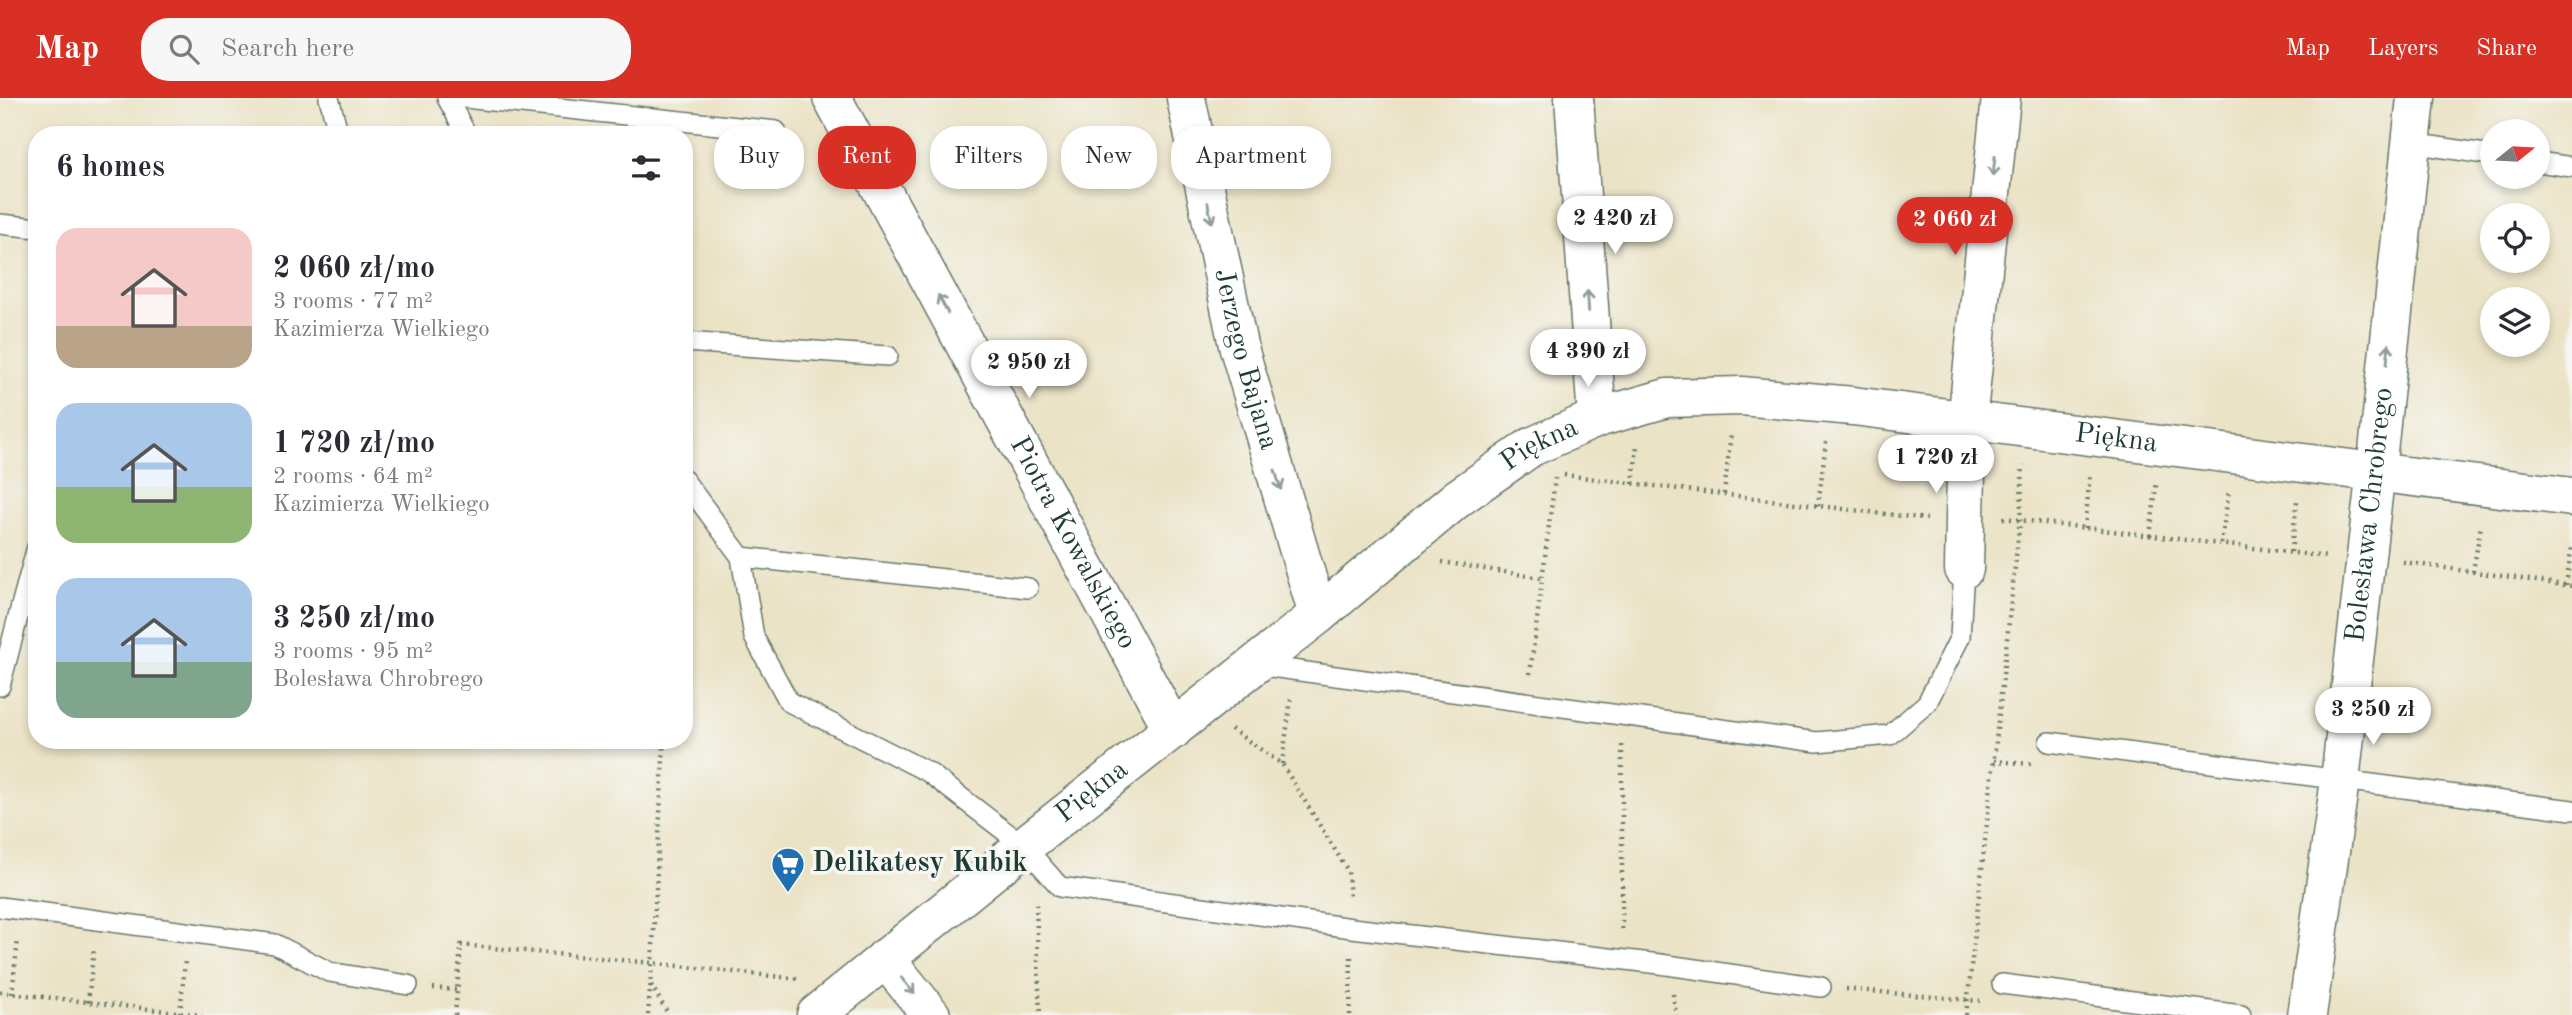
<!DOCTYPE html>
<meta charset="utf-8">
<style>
body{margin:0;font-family:"Old Standard TT",serif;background:#f7f7f7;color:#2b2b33;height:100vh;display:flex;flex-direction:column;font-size:26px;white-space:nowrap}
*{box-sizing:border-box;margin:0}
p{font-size:23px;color:#7c7c81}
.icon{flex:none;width:38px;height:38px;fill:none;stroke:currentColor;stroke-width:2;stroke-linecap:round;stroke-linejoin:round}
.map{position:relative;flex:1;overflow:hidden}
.drawer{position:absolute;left:28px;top:28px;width:665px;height:623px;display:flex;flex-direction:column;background:#fff;border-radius:28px;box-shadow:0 4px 10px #0003}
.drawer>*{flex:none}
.guide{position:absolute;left:714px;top:28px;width:665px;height:63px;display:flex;gap:14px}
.needle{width:46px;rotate:72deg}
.controls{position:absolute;left:2480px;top:21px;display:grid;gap:14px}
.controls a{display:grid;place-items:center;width:70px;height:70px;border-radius:50%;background:#fff;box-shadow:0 4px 10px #0003;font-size:35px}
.price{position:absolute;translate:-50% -60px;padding:0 16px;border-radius:24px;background:#fff;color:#222;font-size:23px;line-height:46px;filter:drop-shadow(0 2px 4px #0008)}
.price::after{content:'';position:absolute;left:50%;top:42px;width:21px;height:16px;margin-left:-10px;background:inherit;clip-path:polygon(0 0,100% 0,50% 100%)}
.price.active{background:#d93025;color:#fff}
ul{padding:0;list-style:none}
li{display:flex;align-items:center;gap:21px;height:175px;padding:0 28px}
li span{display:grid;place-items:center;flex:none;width:196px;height:140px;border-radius:21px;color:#555}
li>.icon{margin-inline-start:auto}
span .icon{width:84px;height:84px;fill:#fffc;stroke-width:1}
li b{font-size:30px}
h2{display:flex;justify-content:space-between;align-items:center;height:84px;padding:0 28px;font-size:30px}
.chip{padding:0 24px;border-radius:28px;background:#fff;box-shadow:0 4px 10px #0003;font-size:24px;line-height:63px}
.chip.active{background:#d93025;color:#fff}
header{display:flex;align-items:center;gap:42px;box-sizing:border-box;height:98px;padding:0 35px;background:#d93025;color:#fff}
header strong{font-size:33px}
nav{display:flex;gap:38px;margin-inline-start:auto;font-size:24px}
.search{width:490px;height:63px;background:#f7f7f7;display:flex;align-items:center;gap:18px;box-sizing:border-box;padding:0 24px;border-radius:28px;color:#7c7c81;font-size:26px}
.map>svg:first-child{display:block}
</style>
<header>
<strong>Map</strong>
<div class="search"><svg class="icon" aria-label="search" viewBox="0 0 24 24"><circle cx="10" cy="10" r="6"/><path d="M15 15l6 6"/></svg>Search here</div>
<nav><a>Map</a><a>Layers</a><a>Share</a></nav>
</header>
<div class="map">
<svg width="2572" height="917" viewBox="0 0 2572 917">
<rect width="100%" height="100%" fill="#f6f6f2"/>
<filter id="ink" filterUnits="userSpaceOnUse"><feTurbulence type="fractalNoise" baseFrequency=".0143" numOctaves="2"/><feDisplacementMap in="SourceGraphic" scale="14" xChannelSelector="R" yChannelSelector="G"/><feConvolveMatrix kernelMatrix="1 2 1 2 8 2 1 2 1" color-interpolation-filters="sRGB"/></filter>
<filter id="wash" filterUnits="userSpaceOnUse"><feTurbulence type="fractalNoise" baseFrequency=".00686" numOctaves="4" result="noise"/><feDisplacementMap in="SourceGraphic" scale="28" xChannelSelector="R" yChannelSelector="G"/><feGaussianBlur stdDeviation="1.57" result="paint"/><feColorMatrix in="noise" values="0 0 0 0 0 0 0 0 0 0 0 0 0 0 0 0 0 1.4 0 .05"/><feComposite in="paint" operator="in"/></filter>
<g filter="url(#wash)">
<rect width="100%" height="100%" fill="#ebe3c6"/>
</g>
<g filter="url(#ink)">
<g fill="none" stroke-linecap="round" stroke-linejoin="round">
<defs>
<path id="lane" d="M329,0L339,37
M447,0L467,37
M465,0L776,33
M2411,45L2492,57
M2538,64L2572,69
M0,126L37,130
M684,244L888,258
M684,382L741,459L754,539L789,604L928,674L1024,748L1060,789L1352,830L1660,866L1821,889
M741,459L1028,490
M22,504L37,449
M1255,567L1817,644L1890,637L1927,605L1960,539L1964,471
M0,588L22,504L37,506
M2049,644L2572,712
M0,809L275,846L329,874L408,887
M2002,886L2241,917"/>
<g id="street">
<path id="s1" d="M832,0L1173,632"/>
<path id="s2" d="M1186,0L1238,247L1318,517"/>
<path d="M1574,0L1597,320"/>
<path d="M1964,471L1967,324L2001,0"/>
<path d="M885,860L931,917"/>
<path id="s3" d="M816,917L1024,748L1318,517L1458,400L1531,349L1597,320L1667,300L1741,298L1853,308L2572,399"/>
<path id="s4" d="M2307,917L2340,682L2376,372L2416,0"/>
</g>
</defs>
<!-- lane casing -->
<use href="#lane" stroke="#667767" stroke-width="22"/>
<!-- street casing -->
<use href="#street" stroke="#667767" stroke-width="41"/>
<!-- path -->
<path stroke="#667767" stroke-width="4.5" stroke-dasharray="2 5" stroke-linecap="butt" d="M1564,377L1927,421
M1633,386L1637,348
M1724,396L1731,335
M1818,408L1826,344
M2003,420L2328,459
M2085,430L2090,375
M2150,438L2157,383
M2221,446L2229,392
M2291,454L2297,403
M1442,464L1541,480
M2403,464L2572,488
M2473,474L2481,427
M2566,487L2572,447
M1530,576L1555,380
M1231,631L1282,666L1348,773L1350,801
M1622,647V834
M1994,663L2031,666
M1282,666L1291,601
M1036,806L1040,917
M651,887L669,917
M433,890L457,892
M1846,891L1980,903
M0,894L202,917
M12,896L18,841
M1673,896L1676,917
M88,904L94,849
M180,915L185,863
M455,917L461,847L652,865L664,642
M648,917L652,865L799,881
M1350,917L1351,858
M1966,917L2020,422L2023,367"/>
<!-- lane -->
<use href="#lane" stroke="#fff" stroke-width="19"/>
<!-- street -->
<use href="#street" stroke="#fff" stroke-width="38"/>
</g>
<!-- one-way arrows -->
<defs><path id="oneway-shaft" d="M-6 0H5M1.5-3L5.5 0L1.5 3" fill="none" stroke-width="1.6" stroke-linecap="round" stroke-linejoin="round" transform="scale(1.75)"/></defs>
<g stroke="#8f9e9a">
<use href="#oneway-shaft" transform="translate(1994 68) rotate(96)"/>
<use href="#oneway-shaft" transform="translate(1210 115) rotate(78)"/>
<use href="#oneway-shaft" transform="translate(1588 203) rotate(-94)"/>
<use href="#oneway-shaft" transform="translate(943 206) rotate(-118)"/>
<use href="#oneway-shaft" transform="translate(2388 256) rotate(-84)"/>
<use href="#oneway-shaft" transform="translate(1278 382) rotate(73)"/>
<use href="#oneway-shaft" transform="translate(908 888) rotate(51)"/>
</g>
</g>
<!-- icons -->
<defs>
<symbol id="supermarket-pin" viewBox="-11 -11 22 30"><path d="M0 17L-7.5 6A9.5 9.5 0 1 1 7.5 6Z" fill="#1f6fb2" stroke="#f6f6f2"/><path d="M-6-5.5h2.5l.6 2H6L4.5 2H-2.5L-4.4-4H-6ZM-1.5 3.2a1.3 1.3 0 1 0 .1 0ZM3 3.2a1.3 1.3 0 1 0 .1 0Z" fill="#fff"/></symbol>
</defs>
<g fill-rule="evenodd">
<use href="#supermarket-pin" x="769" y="747" width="38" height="52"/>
</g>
<g text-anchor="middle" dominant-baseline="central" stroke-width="7" stroke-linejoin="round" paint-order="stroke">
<!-- street labels -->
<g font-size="28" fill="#1f3d34" stroke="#f6f6f2">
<text stroke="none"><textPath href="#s2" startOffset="268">Jerzego Bajana</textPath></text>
<text stroke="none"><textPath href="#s3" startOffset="1510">Piękna</textPath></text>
<text stroke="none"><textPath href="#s3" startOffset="922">Piękna</textPath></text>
<text stroke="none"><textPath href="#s4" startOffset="504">Bolesława Chrobrego</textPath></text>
<text stroke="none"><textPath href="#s1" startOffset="506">Piotra Kowalskiego</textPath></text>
<text stroke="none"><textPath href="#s3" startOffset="355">Piękna</textPath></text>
</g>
<!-- poi labels -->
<g font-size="28" font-weight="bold" fill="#1f3d34" stroke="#f6f6f2" text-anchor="start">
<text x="812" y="766">Delikatesy Kubik</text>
</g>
</g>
</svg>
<div class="controls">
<a><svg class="needle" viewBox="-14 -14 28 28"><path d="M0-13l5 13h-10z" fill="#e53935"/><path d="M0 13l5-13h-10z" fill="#7c7c81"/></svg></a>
<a><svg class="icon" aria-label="locate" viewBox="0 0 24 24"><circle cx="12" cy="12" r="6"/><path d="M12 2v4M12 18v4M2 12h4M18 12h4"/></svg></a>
<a><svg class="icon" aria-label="layers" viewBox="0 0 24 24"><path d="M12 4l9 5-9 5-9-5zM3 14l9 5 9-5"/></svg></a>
</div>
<b class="price" style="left:1615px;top:158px">2 420 zł</b>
<b class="price active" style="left:1955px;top:159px">2 060 zł</b>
<b class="price" style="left:1588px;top:291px">4 390 zł</b>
<b class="price" style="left:1029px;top:302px">2 950 zł</b>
<b class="price" style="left:1936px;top:397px">1 720 zł</b>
<b class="price" style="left:2373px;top:649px">3 250 zł</b>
<div class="guide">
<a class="chip">Buy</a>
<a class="chip active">Rent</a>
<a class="chip">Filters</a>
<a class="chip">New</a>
<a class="chip">Apartment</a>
</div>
<section class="drawer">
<h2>6 homes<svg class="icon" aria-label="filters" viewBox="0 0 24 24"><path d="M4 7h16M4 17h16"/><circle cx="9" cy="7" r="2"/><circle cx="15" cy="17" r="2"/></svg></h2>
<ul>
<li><span style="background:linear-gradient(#f6c9c9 70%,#b9a48a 0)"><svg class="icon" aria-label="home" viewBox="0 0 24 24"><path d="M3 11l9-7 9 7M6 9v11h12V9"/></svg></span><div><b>2 060 zł/mo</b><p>3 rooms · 77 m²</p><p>Kazimierza Wielkiego</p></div></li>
<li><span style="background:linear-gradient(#a9c7e8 60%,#8fb573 0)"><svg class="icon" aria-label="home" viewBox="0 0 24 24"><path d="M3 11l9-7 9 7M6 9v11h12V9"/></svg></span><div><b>1 720 zł/mo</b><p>2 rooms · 64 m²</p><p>Kazimierza Wielkiego</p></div></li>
<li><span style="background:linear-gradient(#a9c7e8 60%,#7fa58c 0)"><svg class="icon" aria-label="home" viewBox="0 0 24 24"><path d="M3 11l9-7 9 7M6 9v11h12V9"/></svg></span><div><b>3 250 zł/mo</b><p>3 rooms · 95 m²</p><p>Bolesława Chrobrego</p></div></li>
</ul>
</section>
</div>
